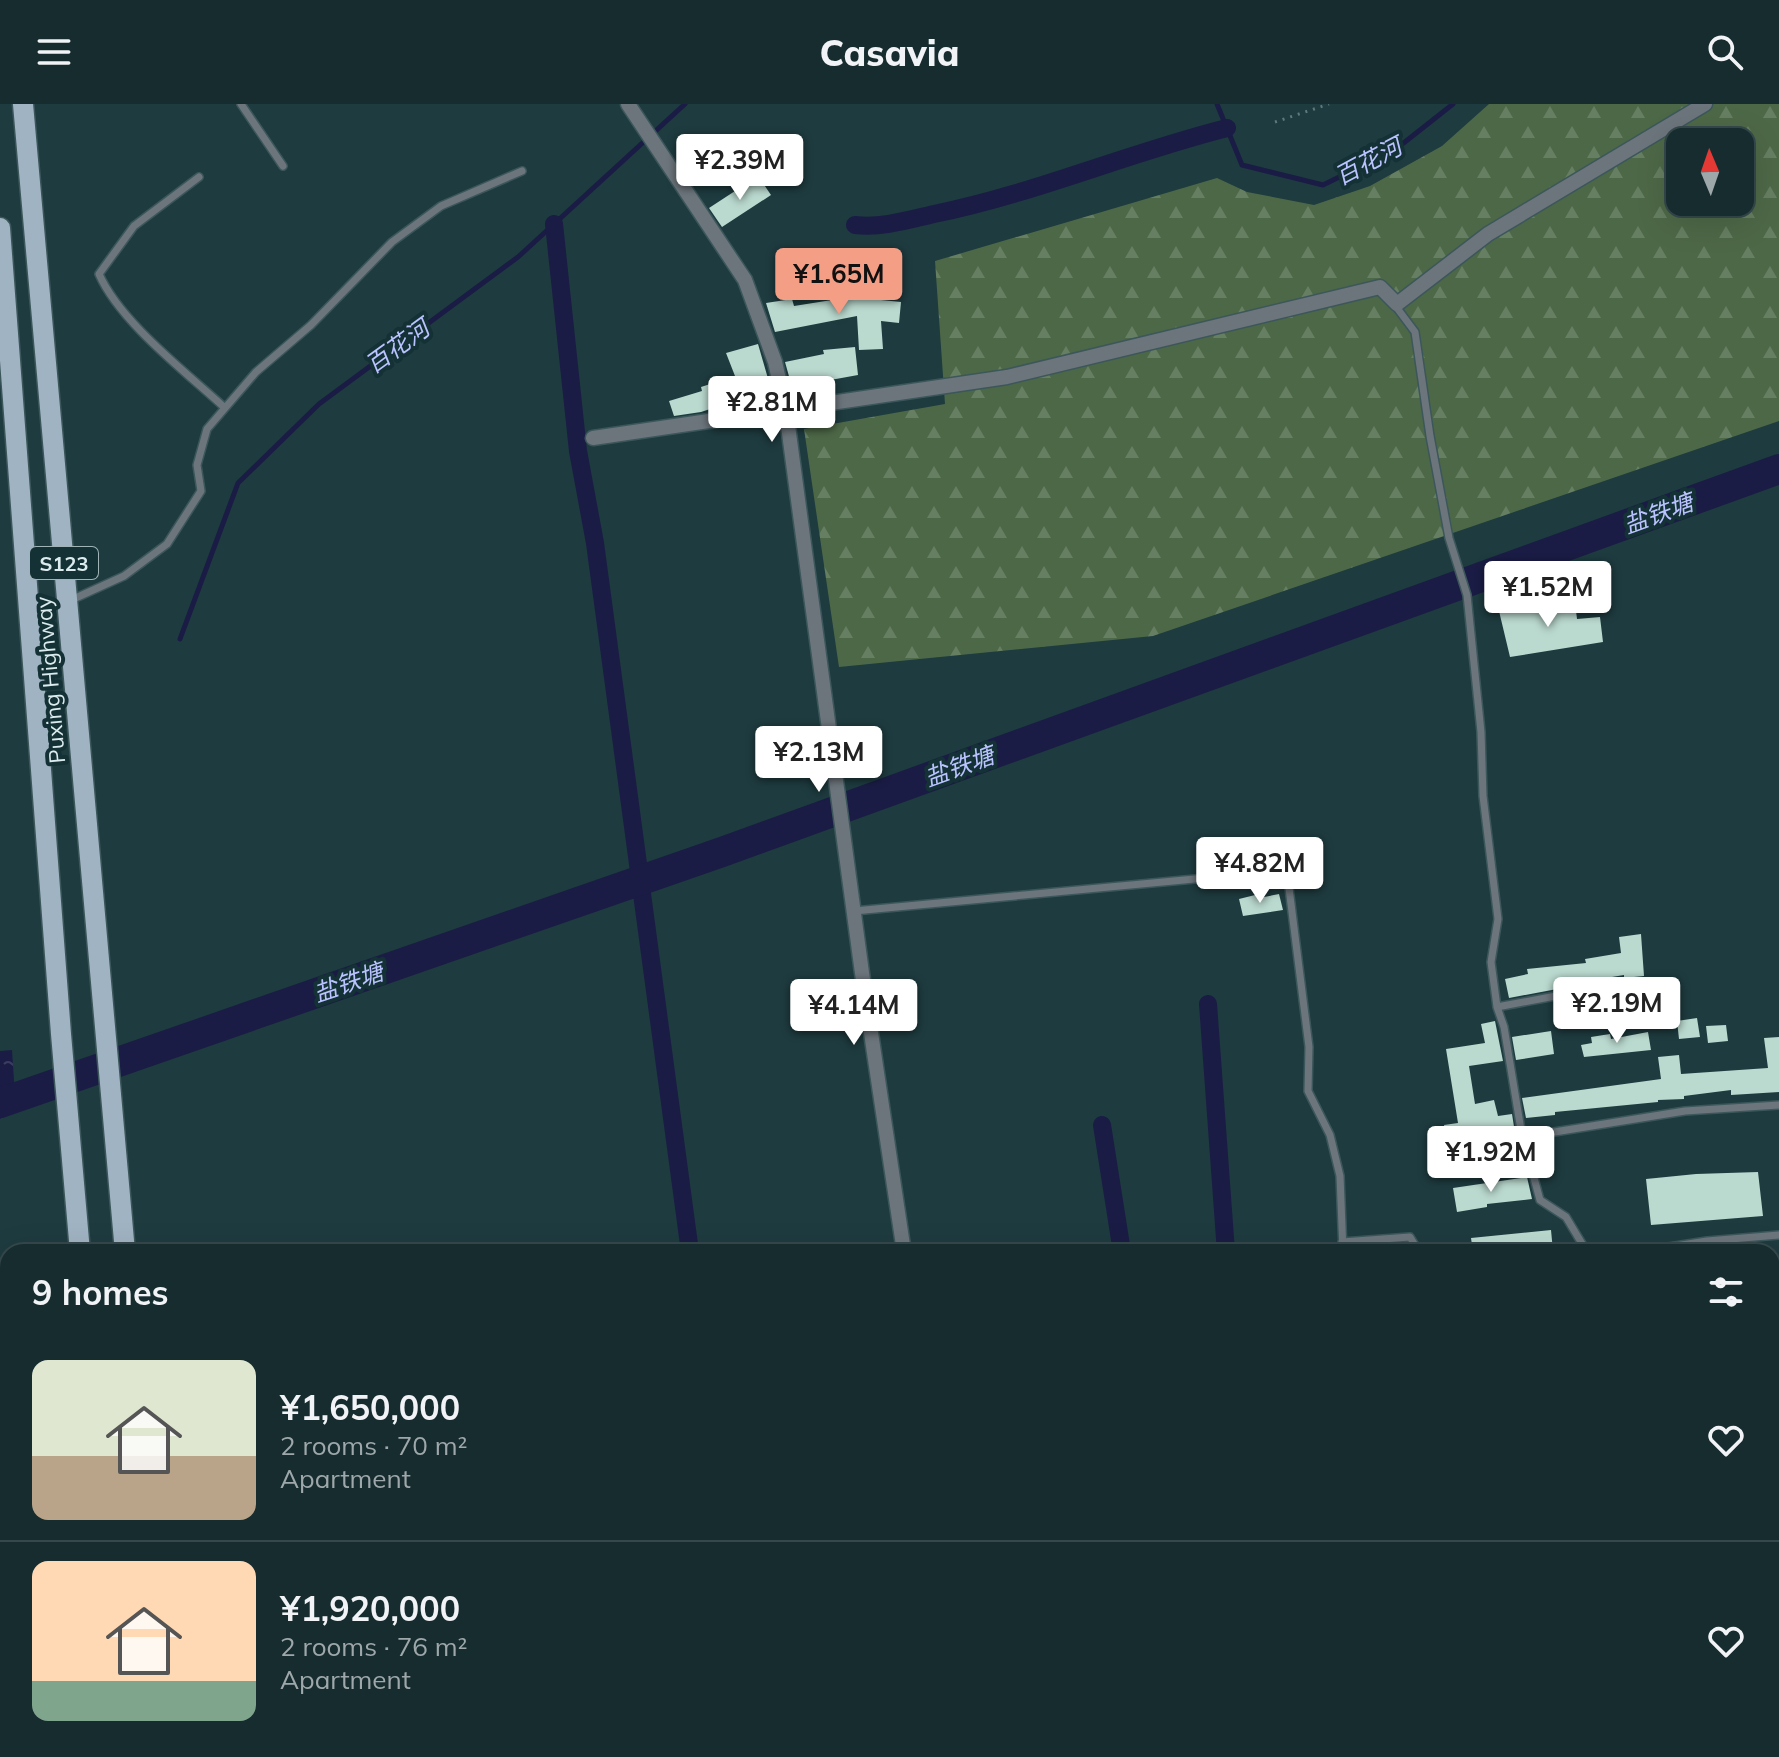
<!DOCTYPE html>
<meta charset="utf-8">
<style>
body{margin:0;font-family:Mulish,"Noto Sans SC",sans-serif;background:#23383b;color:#f1f3f6;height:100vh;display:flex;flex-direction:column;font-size:30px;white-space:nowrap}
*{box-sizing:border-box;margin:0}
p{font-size:26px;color:#9ea7aa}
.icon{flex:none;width:44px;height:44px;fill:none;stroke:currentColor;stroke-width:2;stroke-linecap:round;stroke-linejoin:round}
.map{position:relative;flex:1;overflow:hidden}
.drawer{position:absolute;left:0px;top:1140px;width:1780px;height:514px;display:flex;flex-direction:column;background:#162c2f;border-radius:24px 24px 0 0;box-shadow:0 8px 32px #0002,0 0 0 2px #35484b}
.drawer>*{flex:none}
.needle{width:52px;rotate:358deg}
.controls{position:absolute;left:1666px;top:24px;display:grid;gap:16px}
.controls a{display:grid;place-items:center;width:88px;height:88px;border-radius:16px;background:#162c2f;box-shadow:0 8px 32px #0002,0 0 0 2px #35484b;font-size:40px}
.price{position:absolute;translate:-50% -68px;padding:0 18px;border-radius:8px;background:#fff;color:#222;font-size:26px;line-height:52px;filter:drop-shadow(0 2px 4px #0008)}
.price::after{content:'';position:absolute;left:50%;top:48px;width:24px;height:18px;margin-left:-12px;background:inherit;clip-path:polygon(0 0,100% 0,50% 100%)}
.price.selected{background:#f49e86;color:#111}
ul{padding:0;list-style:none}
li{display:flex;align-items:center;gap:24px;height:200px;padding:0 32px}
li+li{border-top:2px solid #35484b}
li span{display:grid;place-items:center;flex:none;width:224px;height:160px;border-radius:16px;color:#555}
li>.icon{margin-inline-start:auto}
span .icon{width:96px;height:96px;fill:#fffc;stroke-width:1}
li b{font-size:34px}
h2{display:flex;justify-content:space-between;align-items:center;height:96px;padding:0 32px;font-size:34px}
header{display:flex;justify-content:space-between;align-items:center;height:104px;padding:0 32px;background:#162c2f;font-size:36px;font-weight:800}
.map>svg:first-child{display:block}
</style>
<header><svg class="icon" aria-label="menu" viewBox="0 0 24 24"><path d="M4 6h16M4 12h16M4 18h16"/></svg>Casavia<svg class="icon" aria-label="search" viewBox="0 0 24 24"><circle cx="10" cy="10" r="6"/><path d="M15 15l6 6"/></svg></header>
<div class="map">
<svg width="1779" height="1653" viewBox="0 0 1779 1653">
<defs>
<pattern id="forest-firs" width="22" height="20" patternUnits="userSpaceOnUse" patternTransform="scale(2)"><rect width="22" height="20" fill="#4d6847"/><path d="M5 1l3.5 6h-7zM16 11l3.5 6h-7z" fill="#667e62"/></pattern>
<pattern id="water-ripples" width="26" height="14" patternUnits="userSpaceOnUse" patternTransform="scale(2)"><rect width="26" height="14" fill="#1a1c45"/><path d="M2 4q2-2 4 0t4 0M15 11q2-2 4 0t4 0" fill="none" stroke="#3b3d60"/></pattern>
</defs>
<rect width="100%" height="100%" fill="#1e3b3f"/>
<!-- forest -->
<path fill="url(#forest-firs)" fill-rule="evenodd" d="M1489,0H1779V317L1153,532L839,563L804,325L945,300L935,157L1217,74L1247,88L1314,101L1370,82L1442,42ZM1680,38H1740V98H1680Z"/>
<!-- water -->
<path fill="url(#water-ripples)" d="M12,946L16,1006L0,1015V947Z
M0,1199L8,1292V1646H39V1653H0Z"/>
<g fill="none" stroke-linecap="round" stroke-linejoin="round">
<!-- stream -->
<path stroke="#1a1c45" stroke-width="5" d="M1217,0L1242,61L1323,81L1396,45L1453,0
M180,535L238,379L319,300L518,153L685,0"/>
<!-- canal -->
<path stroke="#1a1c45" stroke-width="18" d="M554,120L578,347L595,439L690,1148
M855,121C882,124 908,116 934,110C1033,90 1128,49 1227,24
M1208,900L1226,1148
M1102,1021L1122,1148
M728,1646L730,1653
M841,1646V1653
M1168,1646V1653
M498,1653L530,1646"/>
<!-- river -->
<path stroke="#1a1c45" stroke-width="30" d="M0,999L722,748L1779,365"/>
</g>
<!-- building -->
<path fill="#bad9cf" d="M758,72L771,91L722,123L709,104Z
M851,193L901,198L899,219L881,217L883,245L859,246L857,212L775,228L766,199L792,195L794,202Z
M758,240L771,285L701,308L674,312L669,297L702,287L701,283L735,272L726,249Z
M855,243L858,271L792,283L785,258L824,250L823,246Z
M1575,499L1577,515L1600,513L1603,538L1510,553L1499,507Z
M1259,790V794L1279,790L1283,806L1243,812L1239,795Z
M1641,830L1644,872L1624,874V871L1588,877L1589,879L1509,894L1505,875L1528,870L1527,865L1586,859L1585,855L1621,849L1619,833Z
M1697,914L1700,933L1679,935L1677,917Z
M1495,917L1503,957L1469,962L1475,1000L1494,996L1498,1012L1512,1010L1515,1029L1478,1034L1479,1036L1448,1042L1444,1021L1458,1019L1446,945L1485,939L1481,920Z
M1726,921L1728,937L1708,939L1706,922Z
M1551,927L1554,950L1516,956L1512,933Z
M1648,928L1651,946L1584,953L1581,941L1592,939L1591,933L1610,930L1611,935Z
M1779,933V988L1731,991V986L1684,992V995L1658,996V998L1555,1008V1011L1526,1014L1522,994L1661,975L1658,953L1679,951L1681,970L1768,964L1764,934Z
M1758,1068L1763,1112L1651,1121L1646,1075L1696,1070Z
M1527,1073L1532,1095L1487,1100V1103L1457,1108L1453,1084Z
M1551,1126L1553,1147L1473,1148L1471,1134Z"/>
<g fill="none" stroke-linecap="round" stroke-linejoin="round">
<defs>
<path id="lane" d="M241,0L283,62
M199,73L134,122L99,170C120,218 186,268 225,304
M1394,200L1415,228L1430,332L1449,434L1467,491L1481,628L1483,692L1498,815L1491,858L1497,903L1504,923L1521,1026L1540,1096L1566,1113L1587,1148
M69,497L124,472L167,440L201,387L197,361L207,325L256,268L311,221L392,138L441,102L522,67
M854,807L1281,767L1289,784L1309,943L1308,987L1330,1031L1340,1072L1343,1148
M1497,903L1609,882
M1523,1033L1685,1007L1779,1001
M1342,1138L1410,1133L1419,1148
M1637,1148L1707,1137L1779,1131
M1772,1364L1779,1363
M1508,1646L1510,1653
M581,1653L582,1646
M1397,1653L1403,1647"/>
<path id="street" d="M628,0L745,176L775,258L786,307L862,869L904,1148
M593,334L1007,273L1380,183L1397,200L1488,130L1705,0
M814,1646V1653"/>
<path id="secondary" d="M1772,1223L1779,1222
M1772,1266L1779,1265
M0,1530L8,1528
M0,1575L8,1573"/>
<path id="primary" d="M23,0L125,1148
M0,124L61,930L80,1148
M124,1646L125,1653
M167,1646L168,1653"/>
</defs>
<!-- lane casing -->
<use href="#lane" stroke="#3c575b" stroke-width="10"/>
<!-- street casing -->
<use href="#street" stroke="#3c575b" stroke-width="17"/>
<!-- secondary casing -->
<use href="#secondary" stroke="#3c575b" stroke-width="19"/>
<!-- primary casing -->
<use href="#primary" stroke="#3c575b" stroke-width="23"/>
<!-- path -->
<path stroke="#61797d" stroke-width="3" stroke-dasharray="2 6" stroke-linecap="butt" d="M1275,18L1329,0"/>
<!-- lane -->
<use href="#lane" stroke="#6c757c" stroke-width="7"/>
<!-- street -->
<use href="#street" stroke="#6c757c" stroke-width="14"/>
<!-- secondary -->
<use href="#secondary" stroke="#8998a3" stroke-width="16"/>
<!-- primary -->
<use href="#primary" stroke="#a0b3c2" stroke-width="20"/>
</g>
<g text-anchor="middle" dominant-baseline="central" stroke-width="8" stroke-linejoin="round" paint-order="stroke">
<!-- shield labels -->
<rect fill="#143135" stroke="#a0b4b6" stroke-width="2" x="30" y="443" width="68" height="32" rx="6"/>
<g font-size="20" font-weight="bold" fill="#dcecee">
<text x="64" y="459">S123</text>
</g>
<!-- street labels -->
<g font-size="22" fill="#dcecee" stroke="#143135">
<text transform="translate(50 576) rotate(-95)">Puxing Highway</text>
</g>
<!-- water labels -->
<g font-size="24" font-style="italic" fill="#b9c3ff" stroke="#143135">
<text transform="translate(1368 57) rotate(-28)">百花河</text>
<text transform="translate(397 242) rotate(-36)">百花河</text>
<text transform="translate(1658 409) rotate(-20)">盐铁塘</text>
<text transform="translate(959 662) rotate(-20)">盐铁塘</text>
<text transform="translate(348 878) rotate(-19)">盐铁塘</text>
</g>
</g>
</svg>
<div class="controls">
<a><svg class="needle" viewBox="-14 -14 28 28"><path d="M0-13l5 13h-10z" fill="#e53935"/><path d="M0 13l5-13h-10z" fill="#9ea7aa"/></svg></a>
</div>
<b class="price" style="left:740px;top:98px">¥2.39M</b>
<b class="price selected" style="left:839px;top:212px">¥1.65M</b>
<b class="price" style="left:772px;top:340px">¥2.81M</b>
<b class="price" style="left:1548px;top:525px">¥1.52M</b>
<b class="price" style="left:819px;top:690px">¥2.13M</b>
<b class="price" style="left:1260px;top:801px">¥4.82M</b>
<b class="price" style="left:1617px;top:941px">¥2.19M</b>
<b class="price" style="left:854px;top:943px">¥4.14M</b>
<b class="price" style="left:1491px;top:1090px">¥1.92M</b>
<section class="drawer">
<h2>9 homes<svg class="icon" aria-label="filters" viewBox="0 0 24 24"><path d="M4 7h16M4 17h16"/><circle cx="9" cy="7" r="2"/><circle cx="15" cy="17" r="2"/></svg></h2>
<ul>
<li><span style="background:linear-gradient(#dfe7d0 60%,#b9a48a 0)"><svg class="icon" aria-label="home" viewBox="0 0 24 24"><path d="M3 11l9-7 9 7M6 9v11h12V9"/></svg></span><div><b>¥1,650,000</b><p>2 rooms · 70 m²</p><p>Apartment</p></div><svg class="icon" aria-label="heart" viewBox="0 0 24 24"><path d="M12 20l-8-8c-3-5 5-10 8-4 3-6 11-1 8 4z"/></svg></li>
<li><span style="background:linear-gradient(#ffd9b3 75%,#7fa58c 0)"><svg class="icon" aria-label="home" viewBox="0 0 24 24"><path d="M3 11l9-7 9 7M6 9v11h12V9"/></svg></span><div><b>¥1,920,000</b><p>2 rooms · 76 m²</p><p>Apartment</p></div><svg class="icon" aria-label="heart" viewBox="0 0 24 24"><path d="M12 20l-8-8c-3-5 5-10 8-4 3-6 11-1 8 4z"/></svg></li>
</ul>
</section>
</div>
